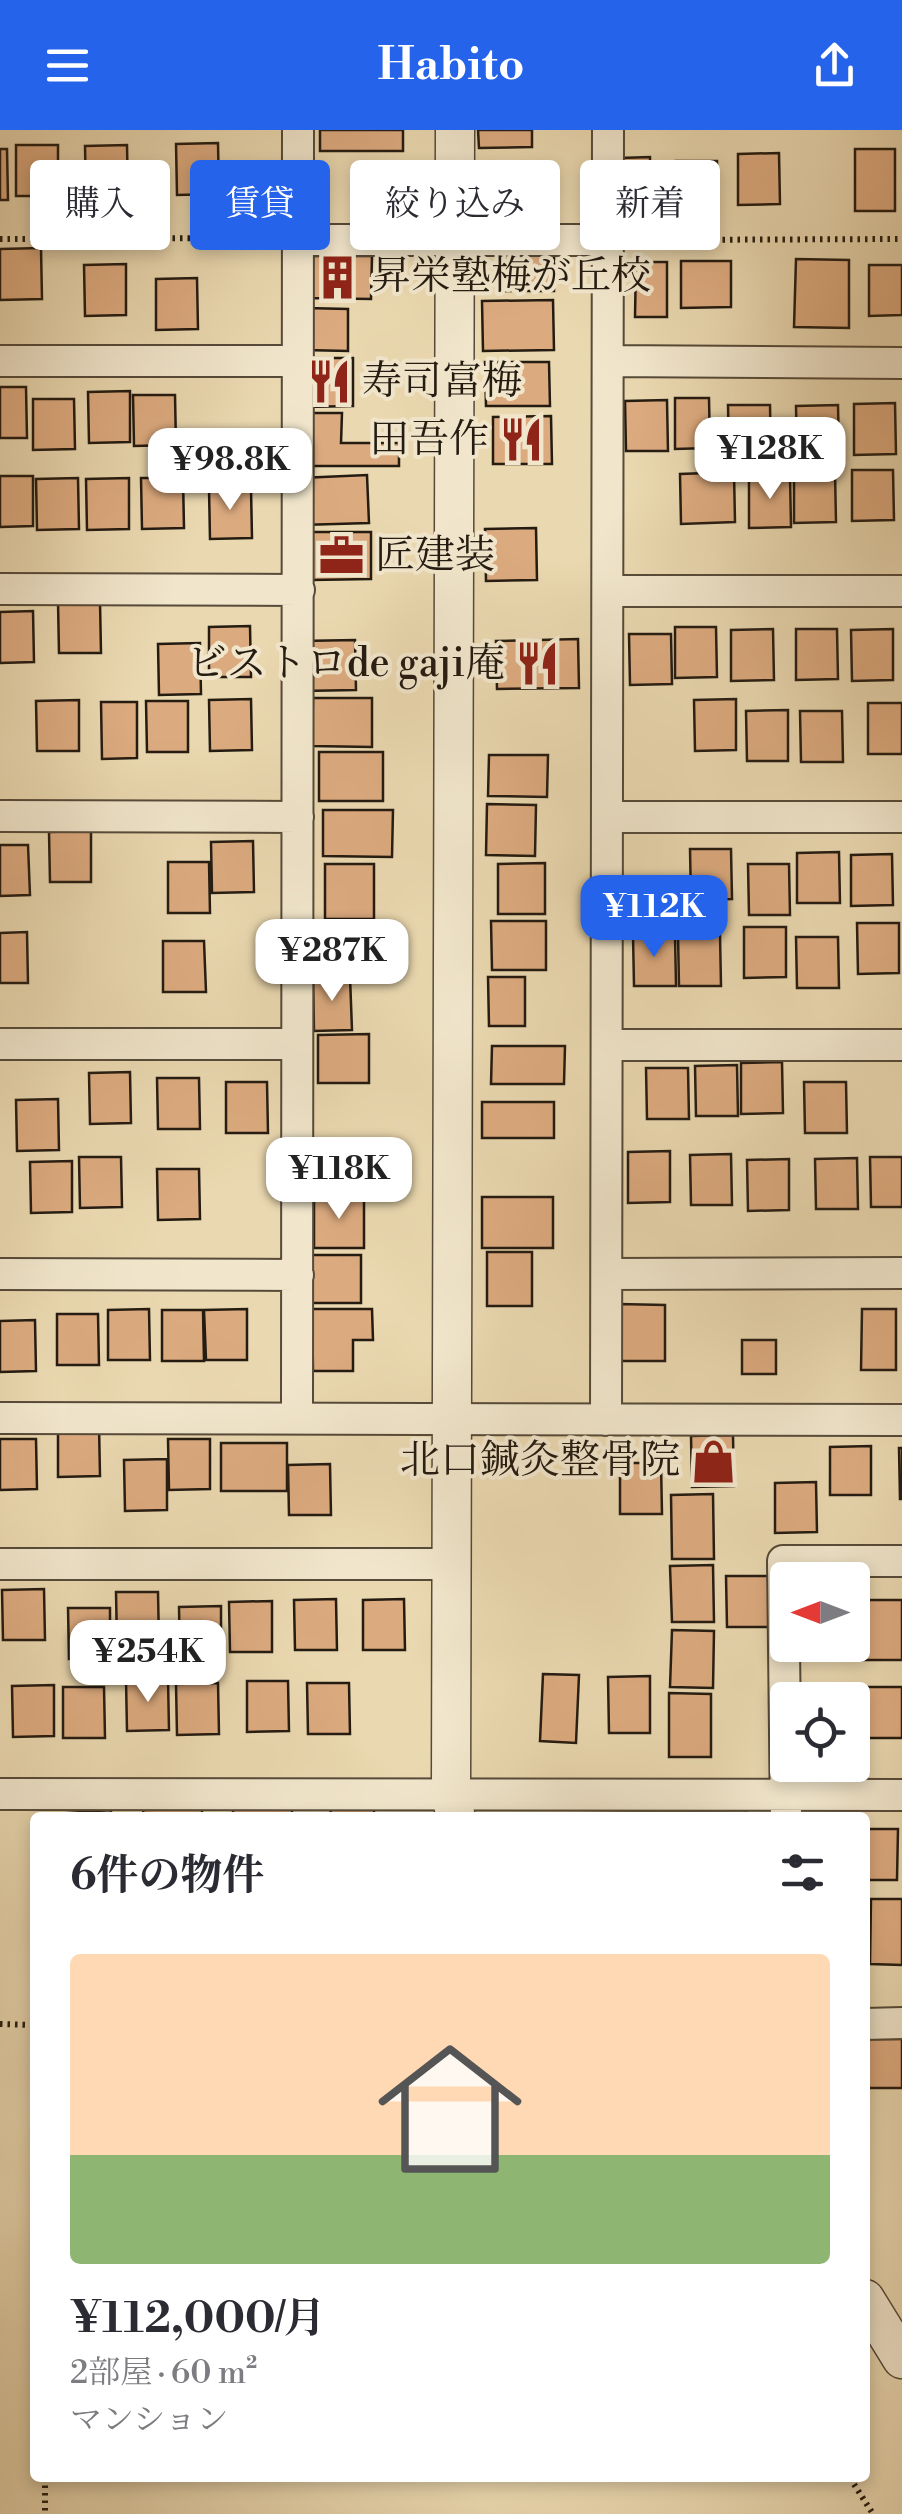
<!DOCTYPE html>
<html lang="ja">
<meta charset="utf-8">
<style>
body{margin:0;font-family:"Libre Bodoni","Noto Serif JP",serif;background:#f7f7f7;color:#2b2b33;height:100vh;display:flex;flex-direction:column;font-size:38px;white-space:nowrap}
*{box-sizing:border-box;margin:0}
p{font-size:32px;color:#7c7c81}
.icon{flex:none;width:55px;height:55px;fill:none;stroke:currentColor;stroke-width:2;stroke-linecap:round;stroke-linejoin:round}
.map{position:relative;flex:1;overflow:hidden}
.panel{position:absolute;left:30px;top:1682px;width:840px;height:670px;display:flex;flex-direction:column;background:#fff;border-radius:10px;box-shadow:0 5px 15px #0003}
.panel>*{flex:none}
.hud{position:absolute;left:30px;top:30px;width:842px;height:90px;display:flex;gap:20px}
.needle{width:65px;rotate:270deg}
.controls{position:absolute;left:770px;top:1432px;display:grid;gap:20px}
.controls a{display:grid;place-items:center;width:100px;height:100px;border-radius:10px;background:#fff;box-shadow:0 5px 15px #0003;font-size:50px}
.price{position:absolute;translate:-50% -85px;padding:0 22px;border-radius:20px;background:#fff;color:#222;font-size:32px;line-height:65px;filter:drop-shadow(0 2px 5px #0008)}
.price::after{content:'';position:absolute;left:50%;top:60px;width:30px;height:22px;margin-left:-15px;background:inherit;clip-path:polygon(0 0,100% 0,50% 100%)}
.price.on{background:#2563eb;color:#fff}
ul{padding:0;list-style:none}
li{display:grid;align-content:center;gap:20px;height:530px;padding:0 40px}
li span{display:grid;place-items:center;height:310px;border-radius:10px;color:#555}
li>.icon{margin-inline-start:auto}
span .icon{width:180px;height:180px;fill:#fffc;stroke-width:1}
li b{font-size:42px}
h2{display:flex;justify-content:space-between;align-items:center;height:120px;padding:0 40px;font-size:42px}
.chip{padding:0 35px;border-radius:10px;background:#fff;box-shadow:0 5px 15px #0003;font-size:35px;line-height:90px}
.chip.on{background:#2563eb;color:#fff}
header{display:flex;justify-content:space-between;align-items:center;height:130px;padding:0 40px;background:#2563eb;color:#fff;font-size:45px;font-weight:700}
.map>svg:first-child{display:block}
</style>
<header><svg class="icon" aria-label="menu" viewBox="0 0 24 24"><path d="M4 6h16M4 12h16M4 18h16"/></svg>Habito<svg class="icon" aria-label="share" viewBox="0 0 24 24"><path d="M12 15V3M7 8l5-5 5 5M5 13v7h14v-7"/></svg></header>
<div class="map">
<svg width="902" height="2384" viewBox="0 0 902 2384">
<rect width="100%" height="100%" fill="#ead8b0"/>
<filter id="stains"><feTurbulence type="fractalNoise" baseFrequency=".002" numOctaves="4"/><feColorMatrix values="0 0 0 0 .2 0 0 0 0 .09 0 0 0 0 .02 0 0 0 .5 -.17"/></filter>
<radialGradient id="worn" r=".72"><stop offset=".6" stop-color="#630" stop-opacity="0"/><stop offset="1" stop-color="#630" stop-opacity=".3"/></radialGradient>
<!-- green -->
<path fill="#b6bf8c" stroke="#6d6d4e" stroke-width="2.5" d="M744,1680L752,1687L542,1688V1684Z"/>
<!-- building -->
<path fill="#dcaa7f" stroke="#241b11" stroke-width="2.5" d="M320,0H403V21H320Z
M478,0H532V17L479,18Z
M218,13L219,64L177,65L176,14Z
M16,15H58V66H16Z
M127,15L128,66L86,67L85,16Z
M0,19H7L8,70H0Z
M855,19H895V81H855Z
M779,23L780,74L738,75V24Z
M650,27L651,78L621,79L620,28Z
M676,31H717L718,82H676Z
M507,34H542L543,66L508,67Z
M41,118L42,169L0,170V119Z
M554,118V161H503V119Z
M305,126H372L371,169L304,168Z
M796,129L849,130V198L794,197Z
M681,131H731V177L681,178Z
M636,132H667V187H635Z
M126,134V185L85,186L84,135Z
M869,135H902V185L869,186Z
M197,148L198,199L156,200V149Z
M553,170L554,220L483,221L482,171Z
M305,178L348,179V221L304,220Z
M305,228H353V276L305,277Z
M485,232H549L550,276H486Z
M0,257H26L27,308H0Z
M130,261V312L89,313L88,262Z
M133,265H175L176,315L134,316Z
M675,268H709L710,318L675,319Z
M33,269H74L75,319L33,320Z
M667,270L668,321H626L625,271Z
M895,273L896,324L854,325V274Z
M728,275H770L771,325L729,326Z
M838,275L839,326L797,327L796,276Z
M301,283H342L341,313H399V336H301Z
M551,286L552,334H493V287Z
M852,340H893L894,390L852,391Z
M734,342L735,392L681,394L680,344Z
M794,342H835L836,392L794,393Z
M367,345L369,393L301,395L300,348Z
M0,346H33V396L0,397Z
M790,346L791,397L749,398V347Z
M78,348L79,399L37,400L36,349Z
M129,348V399L87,400L86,349Z
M141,348H183L184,398L142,399Z
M209,358H251L252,408L210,409Z
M536,398L537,450L486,451L485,399Z
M312,402H371V449L312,450Z
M58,472H100L101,523H59Z
M33,481L34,532L0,533V482Z
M250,496L251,547H209V497Z
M675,497H716L717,547L675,548Z
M773,499L774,550L731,551V500Z
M796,499H837L838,549L796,550Z
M893,499V550L852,551L851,500Z
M629,504H671L672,554L630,555Z
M578,509L579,558L497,559L496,511Z
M355,510L356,560L302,561L301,511Z
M200,513L201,564L159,565L158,514Z
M313,568H372V617L312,616Z
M251,569L252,620L210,621L209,570Z
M736,569V620L695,621L694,570Z
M79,570V621H37L36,571Z
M146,571H188V622H147Z
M101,572H137V628L102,629Z
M868,573H902V624H868Z
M788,580V631H747L746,581Z
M800,581H842L843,632H801Z
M319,622H383V671H319Z
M489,625H548L547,667L488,666Z
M487,674L536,675L535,726L486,725Z
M323,680H393L392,727L323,726Z
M91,701V752H50L49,702Z
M253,711L254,762L212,763L211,712Z
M0,715H28L30,765L0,766Z
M690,719H731L732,769L691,770Z
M839,722L840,773H797V723Z
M892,724L893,775L851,776V725Z
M168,732H209L210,783H168Z
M545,733V784H498V734Z
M325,734H374V789H325Z
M748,734H789L790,785H749Z
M491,791H546V840H492Z
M857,793H899V843L858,844Z
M380,796L381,839L301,841L300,798Z
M744,797H786V847L744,848Z
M27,802L28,853H0V803Z
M633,805H675L676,856H634Z
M678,805H720L721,856H679Z
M796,807H838L839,858H797Z
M163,811H204L206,862H163Z
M313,847H350L352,900L314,901Z
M488,847H525V896H489Z
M369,904V953H318V905Z
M492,916H565L564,954H491Z
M782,932L783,983L741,984V933Z
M737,935L738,986H696L695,936Z
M646,938H688L689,989H647Z
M130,942L131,993L90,994L89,943Z
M157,948H199L200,999H158Z
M226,952H267L268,1003H226Z
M804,952H846L847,1003H805Z
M58,969L59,1020L17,1021L16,970Z
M482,972H554V1008H482Z
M670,1021V1072L628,1073V1022Z
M731,1024L732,1075H691L690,1025Z
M79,1027H121L122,1077L80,1078Z
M870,1027H902V1077H871Z
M857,1028L858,1079H816L815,1029Z
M789,1029V1080L748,1081L747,1030Z
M72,1031V1082L31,1083L30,1032Z
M157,1039H199L200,1089L158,1090Z
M314,1065H364V1118H314Z
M482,1067H553V1118H482Z
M487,1122H532V1176H487Z
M305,1125H361V1173H305Z
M618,1174L665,1175V1231H617Z
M149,1179L150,1230H108V1180Z
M247,1179V1230H206L204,1180Z
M312,1179H372L373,1210H353V1241H313Z
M862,1179H896V1240H861Z
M162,1180H203L204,1231H162Z
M57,1184H98L99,1235H57Z
M35,1190L36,1241L0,1242V1191Z
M742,1210H776V1244H742Z
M99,1295L100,1346L58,1347V1296Z
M733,1305L734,1356L692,1357L691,1306Z
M0,1309H36L37,1359L0,1360Z
M168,1309H210V1359L169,1360Z
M221,1313H287V1361H221Z
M871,1316V1365H830V1317Z
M899,1318H902V1369H900Z
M167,1329V1380L125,1381L124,1330Z
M620,1333H661L662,1384H620Z
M330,1334L331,1385H289L288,1335Z
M816,1352L817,1402L775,1403V1353Z
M713,1364L714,1429H672L671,1365Z
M713,1435L714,1492H672L670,1436Z
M726,1446H768L769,1497H727Z
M44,1459L45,1510H3L2,1460Z
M116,1462H158L159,1513H117Z
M336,1469L337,1520H295L294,1470Z
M404,1469L405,1520H363V1470Z
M862,1470H902V1530H862Z
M272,1471V1522H230L229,1472Z
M221,1476V1527L180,1528L179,1477Z
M68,1478H110V1529H69Z
M672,1500L714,1501L713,1558L670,1557Z
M543,1544L579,1545L576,1613L540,1611Z
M650,1546V1603H609L608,1547Z
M168,1549L169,1600L127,1601L126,1550Z
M247,1551H288L289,1601L247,1602Z
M218,1553L219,1604L177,1605L176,1554Z
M307,1553H349L350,1604H308Z
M54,1555V1606L13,1607L12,1556Z
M807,1555H854V1603L852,1570H807Z
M63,1557H104L105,1608H63Z
M865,1557H902V1608H866Z
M669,1563L711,1564V1627H669Z
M374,1669V1688H331L330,1671Z
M233,1674L292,1675V1688H233Z
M202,1679V1688H144L143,1680Z
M111,1680V1688H56L55,1684Z
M866,1699H898L897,1750H866Z
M871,1769H902V1835L870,1834Z
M865,1909H902V1958H865Z"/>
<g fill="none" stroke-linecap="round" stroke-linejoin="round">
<defs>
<path id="minor" d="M298,110H609
M0,231H298
M609,231L902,233
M0,459L299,460
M609,461H902
M0,686L298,687
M607,687H902
M0,914H297
M609,915H902
M0,1144L298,1145
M607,1144L902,1143
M0,1288L902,1290
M297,1288L298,0
M606,1290L608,0
M0,1434H452
M0,1664L902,1665
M786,1688L783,1431H902
M865,1894L902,1893"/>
<path id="tertiary" d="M455,0L451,1665L456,1688
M865,2169L902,2229"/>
</defs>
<!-- minor casing -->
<use href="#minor" stroke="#564a39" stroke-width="34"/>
<!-- tertiary casing -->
<use href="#tertiary" stroke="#564a39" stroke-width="41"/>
<!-- path -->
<path stroke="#241b11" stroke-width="6" stroke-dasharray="2.5 5" stroke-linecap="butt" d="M0,109L269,108
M640,110L902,109
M0,1894L35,1895
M45,2348V2384
M850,2348L873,2384"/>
<!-- minor -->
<use href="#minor" stroke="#f1e6cc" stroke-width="30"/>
<!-- tertiary -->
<use href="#tertiary" stroke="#f1e6cc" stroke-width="38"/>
</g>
<!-- icons -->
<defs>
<symbol id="building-bare" viewBox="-9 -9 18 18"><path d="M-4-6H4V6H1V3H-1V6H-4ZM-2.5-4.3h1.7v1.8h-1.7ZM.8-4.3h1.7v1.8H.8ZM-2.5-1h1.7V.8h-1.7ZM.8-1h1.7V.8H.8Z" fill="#8f2418" stroke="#f1e6cc" stroke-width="2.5" paint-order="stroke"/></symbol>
<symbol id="restaurant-bare" viewBox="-9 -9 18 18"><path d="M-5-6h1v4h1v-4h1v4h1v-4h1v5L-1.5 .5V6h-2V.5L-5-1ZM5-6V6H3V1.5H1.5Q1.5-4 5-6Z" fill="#8f2418" stroke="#f1e6cc" stroke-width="2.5" paint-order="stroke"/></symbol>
<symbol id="office-bare" viewBox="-9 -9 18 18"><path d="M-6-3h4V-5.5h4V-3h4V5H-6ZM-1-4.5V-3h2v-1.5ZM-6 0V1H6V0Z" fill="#8f2418" stroke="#f1e6cc" stroke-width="2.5" paint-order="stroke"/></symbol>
<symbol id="shop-bare" viewBox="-9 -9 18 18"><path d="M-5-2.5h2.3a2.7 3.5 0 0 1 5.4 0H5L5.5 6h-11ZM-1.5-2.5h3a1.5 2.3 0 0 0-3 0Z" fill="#8f2418" stroke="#f1e6cc" stroke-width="2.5" paint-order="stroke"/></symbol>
</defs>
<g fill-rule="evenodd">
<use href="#building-bare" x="306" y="116" width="63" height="63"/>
<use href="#restaurant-bare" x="298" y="220" width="63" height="63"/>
<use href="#restaurant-bare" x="490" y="278" width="63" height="63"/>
<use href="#office-bare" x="310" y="394" width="63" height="63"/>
<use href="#restaurant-bare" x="506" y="502" width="63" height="63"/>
<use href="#shop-bare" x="682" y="1300" width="63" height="63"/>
</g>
<g text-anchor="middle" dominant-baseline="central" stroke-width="8" stroke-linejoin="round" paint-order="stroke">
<!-- poi labels -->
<g font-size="40" fill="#241b11" stroke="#f1e6cc" text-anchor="start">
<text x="371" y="147">昇栄塾梅が丘校</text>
<text x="362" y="252">寿司富梅</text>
<text x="489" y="310" text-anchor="end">田吾作</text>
<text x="375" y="426">匠建装</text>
<text x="505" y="534" text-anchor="end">ビストロde gaji庵</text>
<text x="680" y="1331" text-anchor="end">北口鍼灸整骨院</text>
</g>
</g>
<rect width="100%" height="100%" filter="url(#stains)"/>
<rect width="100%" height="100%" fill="url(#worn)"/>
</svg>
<div class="controls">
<a><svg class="needle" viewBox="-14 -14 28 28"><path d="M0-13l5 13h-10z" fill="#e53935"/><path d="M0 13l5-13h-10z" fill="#7c7c81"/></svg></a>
<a><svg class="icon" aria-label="locate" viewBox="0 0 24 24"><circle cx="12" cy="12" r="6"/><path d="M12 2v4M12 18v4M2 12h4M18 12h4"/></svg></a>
</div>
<b class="price" style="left:770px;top:372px">¥128K</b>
<b class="price" style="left:230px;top:383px">¥98.8K</b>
<b class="price on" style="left:654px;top:830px">¥112K</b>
<b class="price" style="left:332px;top:874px">¥287K</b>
<b class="price" style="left:339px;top:1092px">¥118K</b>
<b class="price" style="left:148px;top:1575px">¥254K</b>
<div class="hud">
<a class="chip">購入</a>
<a class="chip on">賃貸</a>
<a class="chip">絞り込み</a>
<a class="chip">新着</a>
</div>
<section class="panel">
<h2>6件の物件<svg class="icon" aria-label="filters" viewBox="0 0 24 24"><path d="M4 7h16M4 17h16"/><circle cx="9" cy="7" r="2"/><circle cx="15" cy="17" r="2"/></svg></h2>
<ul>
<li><span style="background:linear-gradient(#ffd9b3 65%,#8fb573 0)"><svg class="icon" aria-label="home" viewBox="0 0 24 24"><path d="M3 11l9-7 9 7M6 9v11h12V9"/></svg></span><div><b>¥112,000/月</b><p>2部屋 · 60 m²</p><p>マンション</p></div></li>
</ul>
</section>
</div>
